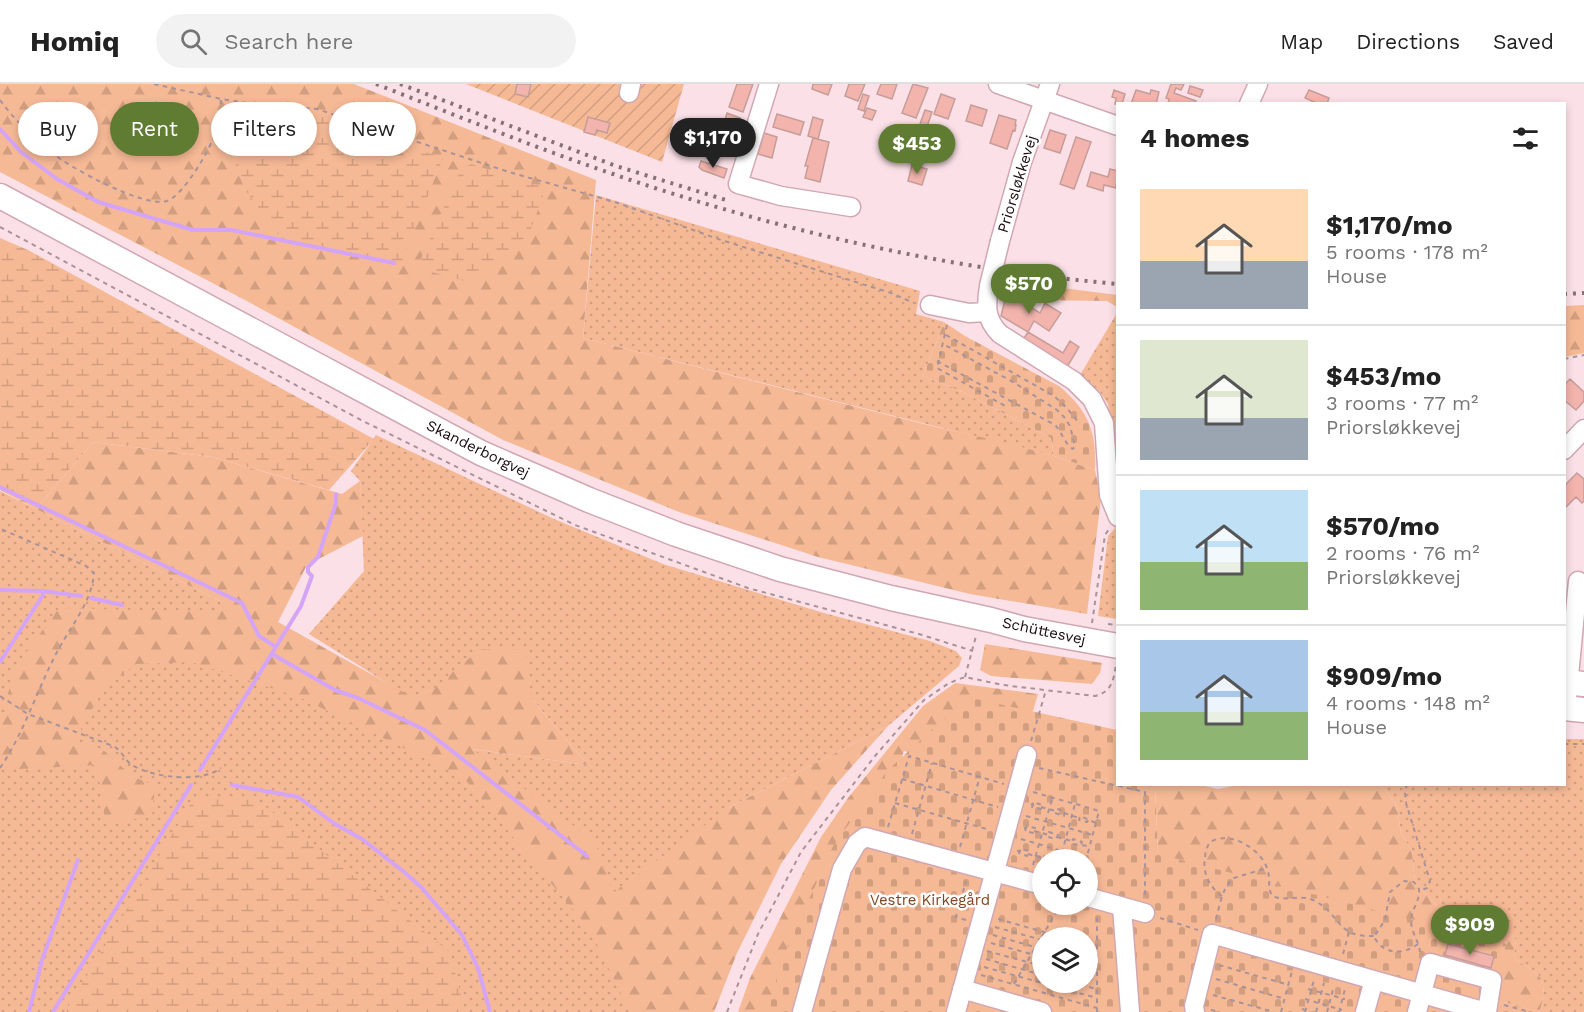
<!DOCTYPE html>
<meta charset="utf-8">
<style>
body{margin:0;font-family:"Work Sans",sans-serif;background:#f2f2f2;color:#222;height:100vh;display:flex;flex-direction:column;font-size:22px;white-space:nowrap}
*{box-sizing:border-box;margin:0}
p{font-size:20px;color:#767676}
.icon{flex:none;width:33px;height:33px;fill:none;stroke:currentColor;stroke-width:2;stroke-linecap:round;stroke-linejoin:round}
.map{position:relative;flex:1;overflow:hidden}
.sheet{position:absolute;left:1116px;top:18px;width:450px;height:684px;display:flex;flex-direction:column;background:#fff;border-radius:0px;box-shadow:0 3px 9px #0003}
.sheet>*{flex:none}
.top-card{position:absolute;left:18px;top:18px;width:570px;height:54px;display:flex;gap:12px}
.buttons{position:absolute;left:1032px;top:765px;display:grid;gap:12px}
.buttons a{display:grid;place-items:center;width:66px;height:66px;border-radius:50%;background:#fff;box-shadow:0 3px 9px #0003;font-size:30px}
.price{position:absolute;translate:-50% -51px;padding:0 14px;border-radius:21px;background:#5f7c32;color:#fff;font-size:20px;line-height:39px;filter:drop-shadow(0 2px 3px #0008)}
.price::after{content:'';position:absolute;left:50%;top:36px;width:18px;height:14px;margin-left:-9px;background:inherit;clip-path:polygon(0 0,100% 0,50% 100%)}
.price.selected{background:#222;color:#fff}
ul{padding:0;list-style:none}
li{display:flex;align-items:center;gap:18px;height:150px;padding:0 24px}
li+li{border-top:2px solid #e0e0e0}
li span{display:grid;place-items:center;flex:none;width:168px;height:120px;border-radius:0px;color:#555}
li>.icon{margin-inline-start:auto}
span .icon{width:72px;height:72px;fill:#fffc;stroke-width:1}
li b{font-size:26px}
h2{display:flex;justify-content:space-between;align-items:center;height:72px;padding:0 24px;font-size:26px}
.chip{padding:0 21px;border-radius:27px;background:#fff;box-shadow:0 3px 9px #0003;font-size:21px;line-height:54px}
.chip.selected{background:#5f7c32;color:#fff}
header{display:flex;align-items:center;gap:36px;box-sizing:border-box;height:84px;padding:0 30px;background:#fff;border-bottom:2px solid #e0e0e0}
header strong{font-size:28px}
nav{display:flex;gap:33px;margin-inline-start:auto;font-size:21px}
.search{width:420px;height:54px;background:#f2f2f2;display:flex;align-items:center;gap:15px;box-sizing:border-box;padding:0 21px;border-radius:33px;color:#767676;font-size:22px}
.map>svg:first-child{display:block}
</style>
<header>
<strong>Homiq</strong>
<div class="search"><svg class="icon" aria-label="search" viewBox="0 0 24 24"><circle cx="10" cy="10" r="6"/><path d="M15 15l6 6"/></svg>Search here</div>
<nav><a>Map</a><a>Directions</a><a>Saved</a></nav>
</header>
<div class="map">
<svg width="1584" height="928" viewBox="0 0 1584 928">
<defs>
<pattern id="grass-dots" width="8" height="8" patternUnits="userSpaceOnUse" patternTransform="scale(1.5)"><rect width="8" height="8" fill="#f6b996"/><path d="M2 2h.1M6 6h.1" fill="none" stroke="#d29e80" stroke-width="1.8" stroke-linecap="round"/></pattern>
<pattern id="forest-firs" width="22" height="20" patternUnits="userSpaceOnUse" patternTransform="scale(1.5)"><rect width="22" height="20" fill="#f6b996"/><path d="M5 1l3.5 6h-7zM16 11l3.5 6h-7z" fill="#d29e80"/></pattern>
<pattern id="wetland-marsh" width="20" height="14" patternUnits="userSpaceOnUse" patternTransform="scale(1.5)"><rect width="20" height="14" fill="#f6b996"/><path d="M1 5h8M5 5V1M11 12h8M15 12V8" fill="none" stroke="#d29e80"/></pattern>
<pattern id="cemetery-stones" width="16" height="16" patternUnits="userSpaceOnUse" patternTransform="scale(1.5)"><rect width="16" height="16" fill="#f6b996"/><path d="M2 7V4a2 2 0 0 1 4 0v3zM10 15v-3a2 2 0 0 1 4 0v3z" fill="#d29e80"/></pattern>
<pattern id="garden-furrows" width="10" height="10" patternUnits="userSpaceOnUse" patternTransform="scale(1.5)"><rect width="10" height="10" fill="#f6b996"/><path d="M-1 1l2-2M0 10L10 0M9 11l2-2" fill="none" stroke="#d29e80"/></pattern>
</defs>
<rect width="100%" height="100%" fill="#fbe1e7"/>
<!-- grass -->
<path fill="url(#grass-dots)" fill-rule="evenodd" d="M596,111L920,207L916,230L944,238L923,292L961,307L1051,354L1054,372L583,254Z
M1117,229V414L1108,320L1100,308L1080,291Z
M376,351L554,435L663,480L824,529L930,557L956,567L962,574L959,582L888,642L728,724L632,928H0V407L222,518L277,538L390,601L309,550L364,487L360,397L351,387ZM432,606L532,615L588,681L471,665L413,613Z
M1116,443L1118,444L1117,535L1098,532L1108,452Z
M1565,655H1584V928H1540C1547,894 1545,893 1516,876L1514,869L1516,856L1510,849L1439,825L1415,798L1412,767L1401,750L1397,722L1381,701L1564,700Z"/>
<!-- forest -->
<path fill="url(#forest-firs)" d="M0,0H354L596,96L583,254L932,342L1007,359L1054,372L1095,386L1101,414L1087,530L970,510L818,473L679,428L503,356L243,215L0,88Z
M1016,198L1117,211V223L1107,217L1034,216L1018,209Z
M1584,221V269L1565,273V222Z
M93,358L212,373L342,410L360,397L363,452L307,481L278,538L412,613L432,606L480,565L525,566L532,615L588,681L472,665L595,758L613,809L728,724L888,642L831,706L781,780L737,869L714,928H630L590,846L463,693L299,613L191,578L137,580L105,602L75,656L104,667L132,692L155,702L152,732L106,740L97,681L0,686V640L6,631L11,589L59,524L218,528L222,518L36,425Z
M985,560L1102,579L1100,589L1092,600L991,592L980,586Z
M955,599L1038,610L1013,696L904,667L877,748L793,928H738L750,894L821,753L848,714L923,622Z
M1243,700L1381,701L1397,722L1401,750L1412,767L1415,798L1439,825L1510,849L1516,856L1514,869L1516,876C1545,893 1547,894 1540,928L1156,823L1158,770L1155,701H1200L1218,705Z"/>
<!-- wetland -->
<path fill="url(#wetland-marsh)" d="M239,26L318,31L443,74L402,177L396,181L284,158L244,104L228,58L235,28Z
M471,80L546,104L526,158L476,200L417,184L461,85Z
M0,154L28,166L374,355L329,406L212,373L93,358L36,425L0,406Z
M194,714L257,716L450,868L465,928H65Z"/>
<!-- cemetery -->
<path fill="url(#cemetery-stones)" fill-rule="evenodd" d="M944,238L965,252L1059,302C1088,326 1097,348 1095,386L1054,372L1051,354L961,307L923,292Z
M967,613L1117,646L1118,700L1155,701L1158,770L1506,860L1496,916L1541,928H768L781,878L833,762L887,687ZM1042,776H1088V820H1042ZM1042,854H1088V898H1042Z"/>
<!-- garden -->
<path fill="url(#garden-furrows)" d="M466,0H684L662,78Z"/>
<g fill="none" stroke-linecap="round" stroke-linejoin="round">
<!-- stream -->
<path stroke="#d4a5f7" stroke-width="4" d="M0,45L21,68L57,95L98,118L193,146H231L394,179
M0,403L242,519L259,552L276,563
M0,506L43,507L81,512
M91,514L122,521
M272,570L335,606L358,614L425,646L587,772
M0,578L43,511V507
M200,686L301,522L312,492L308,488V483L318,473L336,419V410
M232,701L298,713L335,740L362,755L404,788L421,803L462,851L478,884L490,928
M29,928L42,876L78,776
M53,928L191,701"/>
</g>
<!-- building -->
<path fill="#f3b4ad" stroke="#c69d98" stroke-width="1.5" d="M517,0H531L528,13L515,10Z
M737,0H753L743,28L729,23Z
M813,0H832L828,11L812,5Z
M849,0H865L858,17L845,12Z
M881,0H897L892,15L877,10Z
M913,0L928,4L916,34L902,29Z
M1171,0H1184L1181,6L1176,4L1174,9L1196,17L1195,20H1168L1169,15L1166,14Z
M1190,2L1203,6L1200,13L1188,9Z
M1114,6L1125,10L1122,20H1118V21L1115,20L1116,14L1112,13Z
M1136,6L1150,10L1151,6L1159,8L1156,20H1131Z
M1309,6L1329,14L1327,20H1318L1305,14Z
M863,10L869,12L864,27L858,25Z
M941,10L955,15L948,35L934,30Z
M971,21L987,26L982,42L966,37Z
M867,24L876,27L872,36L863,33Z
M925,26L932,28L927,43L920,40Z
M727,29L740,34L735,50L722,46Z
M777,30L804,38L800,51L773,43Z
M999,31L1016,36L1015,41H1016L1015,47L1013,46L1007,65L990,59Z
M588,33L610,39L607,49L597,46L595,51L584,48Z
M813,33L823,36L818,55L808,52Z
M930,42L949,50L947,56L928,49Z
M1050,46L1066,51L1060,69L1044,64Z
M764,49L777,53L772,74L758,70Z
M1076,53L1091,58L1074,105L1060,100Z
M813,54L829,58L820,98L805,94L808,82H805Z
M701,77L727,85L724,94L702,86L699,83Z
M912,81L927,85L922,101L908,97Z
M1110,85L1118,87L1116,104L1104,101L1103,107L1087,102L1091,88L1108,93Z
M1005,216H1019L1040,229L1045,219L1061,229L1049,247L1034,237L1028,248L1001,232Z
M1028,248L1063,269L1070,257L1079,263L1067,283L1023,256Z
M1570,295L1584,308V317L1576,326L1564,316V301Z
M1577,389L1584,395V417L1582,419L1576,413L1564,425V402Z
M1448,860L1494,872L1491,884L1445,871Z"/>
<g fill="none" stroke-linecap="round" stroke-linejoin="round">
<defs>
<path id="minor" d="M769,0L738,100L781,112L851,123
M998,0L1118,42
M629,9L631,0
M1249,20L1258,0
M1000,157L1022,78L1050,0
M989,202C986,222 985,235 1000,250L1074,297L1092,315L1104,339L1109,411L1118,433
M930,221L969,229L987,228
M1564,366L1584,345
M1566,624L1578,497
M1088,813L1145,829
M1122,823L1130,928
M962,905L1042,928
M802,928L842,785L857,759L865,753L1042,801
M956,928L1027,671
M1195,928L1194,922L1212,850L1486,928
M1365,928L1374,896
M1417,928L1430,879L1492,896L1487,928"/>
<path id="major" d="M0,112L481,369L589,416L676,450L780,485L891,514L991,536L1024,545L1118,562
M1564,598L1584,600
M1564,624L1584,626"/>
</defs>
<!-- minor casing -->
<use href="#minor" stroke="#d0a7b2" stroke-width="21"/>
<!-- major casing -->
<use href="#major" stroke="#d0a7b2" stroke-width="27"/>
<!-- path -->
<path stroke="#a99399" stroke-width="2" stroke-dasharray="4.5 4.5" stroke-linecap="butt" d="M154,0L221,15
M0,16C14,35 33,54 51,68C70,84 144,124 167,117C184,111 211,64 216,47C219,37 220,25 221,15L247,19L317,25L509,88L615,118L721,156L891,209L914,219
M0,143L363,337L575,441L748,504L919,550L973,567
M947,241L937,284L1007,323
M946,251L1054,312L1066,323L1079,339
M1564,275L1584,271
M937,277L1055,341C1062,348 1065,361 1073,365L1075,362L1070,342L1064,333L1057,326L1013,298L943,260
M1092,539L1105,451L1109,445
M1108,540L1118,541
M965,593L976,552
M0,612L28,630L113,662C122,666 124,676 132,681C153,694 202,699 221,684
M1031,657L1046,606
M1564,660H1584
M0,684C24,649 37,606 57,568C70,543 92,518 94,489L86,482L1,445
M1039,684L1145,708V813
M902,695L998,723
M1407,700L1405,708L1406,719L1430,797L1427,804L1419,807
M1033,708L1075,720L1060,776
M895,719L990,746
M1031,720L1033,721V718L1042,721L1041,725L1032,723L1033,721
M1076,720L1099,727L1086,776
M1041,723L1056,727L1057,725L1065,727L1064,732L1055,729L1056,727
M1064,729L1079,734
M1026,732L1093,751
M1088,736L1087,738L1079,736L1080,732L1096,739
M888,743L909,672L1004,700
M1024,744H1026L1027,742L1035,744L1034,749L1025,747L1026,744
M1034,747L1049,751V748L1058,751L1056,755L1048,753L1049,751
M912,750L932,679
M1057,753L1072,757
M1021,755L1086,774
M1081,760L1082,758L1073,755L1072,760L1089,762
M960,763L980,692
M1017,767H1020V765L1029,767L1027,772L1019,769L1020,767
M1028,770L1043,774V772L1052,774L1051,776
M1033,781L1052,715
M1222,812C1204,799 1200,780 1209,759C1228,745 1260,764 1267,784C1271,794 1267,802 1272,812C1286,818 1299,810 1313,816C1341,829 1335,854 1374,852
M1160,834L1198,846
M998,835L1065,854
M1216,835C1220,821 1222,803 1234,794L1267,784
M966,836L956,833L966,797
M995,843L1042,856
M993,851L1042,865
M991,859L1042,873
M1088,860L1096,862
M1418,860C1403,871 1384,871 1374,853L1385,836L1390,808L1404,797L1414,798L1419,805C1420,817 1413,823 1411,834C1410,847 1419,857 1420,868
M987,867L1042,882
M1088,869L1096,871
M1343,870L1349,848
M986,875L1042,891
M1088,877L1097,879
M1219,881L1289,901
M984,883L1097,914
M1088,886L1096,888
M981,891L1097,924
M1088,894L1096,897
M1216,895L1285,915
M1072,898L1096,905
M1014,900L1061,820
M1308,905L1345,915
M1213,911L1274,928
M1305,915L1342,926
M1504,921L1530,928
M1302,925L1311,928
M1211,926L1219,928
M727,928L758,850L801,768L875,672L924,616L949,599L965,593L1003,601L1095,612C1112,608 1114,595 1116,580
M1097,928V831
M1281,928L1292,887
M1305,928L1314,896
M1316,928L1324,899
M1327,928L1334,902
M1339,928L1345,905"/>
<!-- minor -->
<use href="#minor" stroke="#fff" stroke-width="18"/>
<!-- major -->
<use href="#major" stroke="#fff" stroke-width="24"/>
<!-- rail -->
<path stroke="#857177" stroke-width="4" stroke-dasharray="3 6" stroke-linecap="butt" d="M376,0C455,31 533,63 613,90C776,146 946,185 1118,200
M400,0L616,82L726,116
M1564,210L1584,209"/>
<defs>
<path id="minor-bridge" d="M989,202L1000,157"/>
</defs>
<!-- minor-bridge casing -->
<use href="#minor-bridge" stroke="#d0a7b2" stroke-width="21" stroke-linecap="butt"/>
<!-- minor-bridge -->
<use href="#minor-bridge" stroke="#fff" stroke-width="18"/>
</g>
<g text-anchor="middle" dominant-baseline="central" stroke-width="5" stroke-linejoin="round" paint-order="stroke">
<!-- street labels -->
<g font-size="15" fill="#190b10" stroke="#fff">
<text transform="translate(1017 100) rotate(-73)">Priorsløkkevej</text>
<text transform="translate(478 365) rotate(26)">Skanderborgvej</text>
<text transform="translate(1044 547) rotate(12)">Schüttesvej</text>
</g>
<!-- park labels -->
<g font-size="15" fill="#804722" stroke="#fff">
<text x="930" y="816">Vestre Kirkegård</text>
</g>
</g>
</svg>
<div class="buttons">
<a><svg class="icon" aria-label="locate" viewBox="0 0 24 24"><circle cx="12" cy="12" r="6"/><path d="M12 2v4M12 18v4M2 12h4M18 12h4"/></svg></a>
<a><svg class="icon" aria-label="layers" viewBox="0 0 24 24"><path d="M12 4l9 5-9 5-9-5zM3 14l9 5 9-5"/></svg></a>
</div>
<b class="price selected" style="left:713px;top:85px">$1,170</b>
<b class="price" style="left:917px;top:91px">$453</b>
<b class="price" style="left:1029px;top:231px">$570</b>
<b class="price" style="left:1470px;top:872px">$909</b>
<div class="top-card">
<a class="chip">Buy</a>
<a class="chip selected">Rent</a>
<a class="chip">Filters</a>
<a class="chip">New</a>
</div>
<section class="sheet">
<h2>4 homes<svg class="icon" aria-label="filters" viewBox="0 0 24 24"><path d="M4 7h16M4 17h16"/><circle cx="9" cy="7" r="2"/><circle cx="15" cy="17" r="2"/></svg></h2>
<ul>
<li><span style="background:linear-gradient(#ffd9b3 60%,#9aa5b1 0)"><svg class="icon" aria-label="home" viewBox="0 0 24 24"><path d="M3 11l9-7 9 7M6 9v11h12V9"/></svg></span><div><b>$1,170/mo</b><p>5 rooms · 178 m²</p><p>House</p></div></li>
<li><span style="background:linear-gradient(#dfe7d0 65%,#9aa5b1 0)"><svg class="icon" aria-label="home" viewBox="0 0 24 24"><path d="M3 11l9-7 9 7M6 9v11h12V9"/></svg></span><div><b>$453/mo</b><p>3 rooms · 77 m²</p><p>Priorsløkkevej</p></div></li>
<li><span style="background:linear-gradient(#bfe0f5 60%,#8fb573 0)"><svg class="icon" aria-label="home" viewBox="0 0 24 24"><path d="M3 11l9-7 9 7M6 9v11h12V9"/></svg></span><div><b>$570/mo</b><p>2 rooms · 76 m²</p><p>Priorsløkkevej</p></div></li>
<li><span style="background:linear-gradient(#a9c7e8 60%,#8fb573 0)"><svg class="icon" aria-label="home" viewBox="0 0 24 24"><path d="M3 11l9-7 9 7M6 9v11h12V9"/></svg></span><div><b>$909/mo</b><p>4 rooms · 148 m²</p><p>House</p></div></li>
</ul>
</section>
</div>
